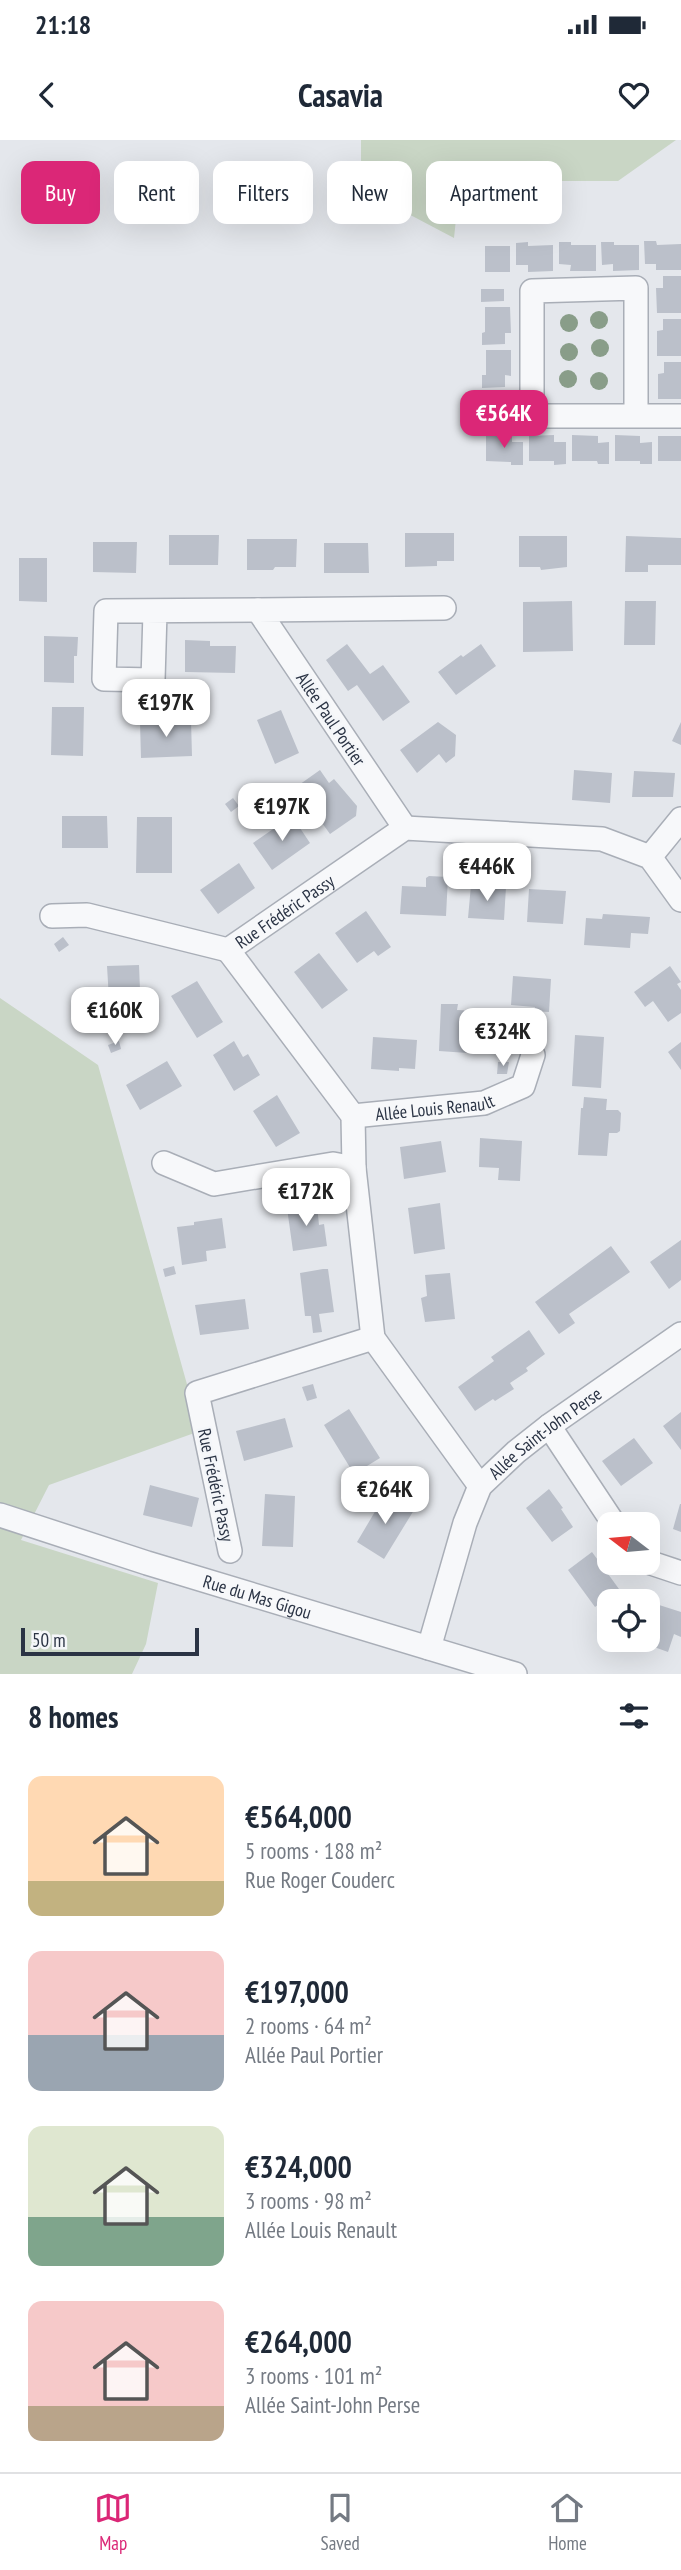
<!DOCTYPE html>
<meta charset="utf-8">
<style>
body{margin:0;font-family:"PT Sans Narrow",sans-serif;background:#f6f6f7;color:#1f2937;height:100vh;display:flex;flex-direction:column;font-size:26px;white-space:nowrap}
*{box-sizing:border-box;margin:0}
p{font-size:23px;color:#747a83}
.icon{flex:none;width:38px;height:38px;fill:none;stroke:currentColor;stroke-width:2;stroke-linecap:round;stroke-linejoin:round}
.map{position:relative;height:1534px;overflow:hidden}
.side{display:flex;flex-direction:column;background:#fff;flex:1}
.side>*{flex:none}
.guide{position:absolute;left:21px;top:21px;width:640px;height:63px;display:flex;gap:14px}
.needle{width:46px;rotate:286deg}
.tools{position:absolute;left:597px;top:1372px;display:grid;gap:14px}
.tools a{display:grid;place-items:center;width:63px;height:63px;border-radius:14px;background:#fff;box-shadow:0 7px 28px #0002;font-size:35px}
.scale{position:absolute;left:21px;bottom:18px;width:178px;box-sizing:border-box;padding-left:7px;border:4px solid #2b3445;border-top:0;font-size:19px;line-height:24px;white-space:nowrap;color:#2b3445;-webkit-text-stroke:5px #f4f6f9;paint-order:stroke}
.price{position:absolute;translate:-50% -60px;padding:0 16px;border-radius:14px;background:#fff;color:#222;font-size:23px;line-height:46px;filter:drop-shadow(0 2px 4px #0008)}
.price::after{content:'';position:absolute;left:50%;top:42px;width:21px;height:16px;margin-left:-10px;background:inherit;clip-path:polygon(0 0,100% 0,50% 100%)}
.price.on{background:#db2777;color:#fff}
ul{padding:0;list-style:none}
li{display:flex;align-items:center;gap:21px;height:175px;padding:0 28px}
li span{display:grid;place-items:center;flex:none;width:196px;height:140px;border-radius:14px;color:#555}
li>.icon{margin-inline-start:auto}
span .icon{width:84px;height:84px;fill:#fffc;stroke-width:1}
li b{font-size:30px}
h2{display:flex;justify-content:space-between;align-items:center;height:84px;padding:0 28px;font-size:30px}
.tag{padding:0 24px;border-radius:14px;background:#fff;box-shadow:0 7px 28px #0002;font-size:24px;line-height:63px}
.tag.on{background:#db2777;color:#fff}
.status{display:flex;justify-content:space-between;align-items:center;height:49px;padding:0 35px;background:#fff;direction:ltr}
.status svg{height:19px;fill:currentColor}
header{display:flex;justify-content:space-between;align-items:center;height:91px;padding:0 28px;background:#fff;font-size:32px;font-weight:800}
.tab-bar{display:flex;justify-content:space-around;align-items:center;height:98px;border-top:2px solid #e0e1e3;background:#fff;font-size:19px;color:#747a83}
.tab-bar a{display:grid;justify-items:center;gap:4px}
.tab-bar .on{color:#db2777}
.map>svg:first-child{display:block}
</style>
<div class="status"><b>21:18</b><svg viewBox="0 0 49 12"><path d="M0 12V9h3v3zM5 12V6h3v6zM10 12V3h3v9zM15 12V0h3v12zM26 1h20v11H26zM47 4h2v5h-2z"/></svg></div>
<header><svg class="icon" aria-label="back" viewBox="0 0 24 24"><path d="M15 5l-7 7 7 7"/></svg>Casavia<svg class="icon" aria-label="heart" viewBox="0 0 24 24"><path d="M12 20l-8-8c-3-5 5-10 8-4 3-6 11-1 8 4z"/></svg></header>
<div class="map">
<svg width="681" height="1534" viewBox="0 0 681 1534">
<rect width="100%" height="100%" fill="#e4e7ec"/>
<!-- green -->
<path fill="#c9d6c5" d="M361,0H676L618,41H460L454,98L361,49Z
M0,858L98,925L200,1291L49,1345L21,1400L158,1443L146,1504L132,1534H0Z"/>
<!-- building -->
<path fill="#bbc0ca" d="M644,101H656L657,105L681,104V130H656V124H645Z
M528,102V106L553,105V131L528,132V125H516V103Z
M559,102H571V105H596V131H570L571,125L559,124Z
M601,102H614V105H639V130L613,131V124L602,125Z
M485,106H510V132H485Z
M663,136H681V173H657L656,148H663Z
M481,149H504V161L481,162Z
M485,167H510L511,193H505V204L482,205V193L485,192Z
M663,179H681V216H657V191L663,190Z
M486,210H511V236L505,235V247L482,248V235H486Z
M664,222H681V259H658V234L664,233Z
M487,253H511L512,278H505V289H483V277H487Z
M486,295H512V302H523V325H511V322L486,321Z
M554,295V302H566V324L554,325V321H529V296Z
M572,295L598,296V303L609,302V324H598L597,321H572Z
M615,295L640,296V303L652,302V324H640V321H615Z
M658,296H681V321H658Z
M405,393H454V421H437V426L405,427Z
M169,395H219L218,425H169Z
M519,396H567V427L541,430L540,427H519Z
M626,396L681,398V425H648V432H625Z
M247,399H297L296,427H275L273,430H247Z
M93,402H137L136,433L93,432Z
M324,403H368L369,433H324Z
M19,418H47V462L19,461Z
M572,461L573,511L523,512V462Z
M625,461H656L655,505H624Z
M44,496L78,497L77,516H74V543L44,542Z
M185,500L210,501V506H236L235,533L185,532Z
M347,504L370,534L383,525L410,562L383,581L357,545L348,551L326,520Z
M481,504L496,526L456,555L438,532L461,515L463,517Z
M52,567H84L83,616L51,615Z
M281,570L299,613L275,624L257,580Z
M191,580L192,616L141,618L140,582Z
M438,582L456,595L455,616L446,623L439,614L417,633L400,610Z
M681,582V605L672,601Z
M320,630L329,643L334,639L357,666L356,676L330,694L296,647Z
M574,630L612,633L610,663L572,660Z
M634,631L675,633L673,657H632Z
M233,658L239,666L231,672L225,664Z
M62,676H107L108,708H62Z
M292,676L310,703L272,730L253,703Z
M137,677H172V733H136Z
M239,723L255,748L218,774L200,750Z
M429,736L448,737L446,776L400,774L402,746L426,747V738Z
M471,745L506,747L504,780L468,778Z
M529,749L566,751L563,784L527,782Z
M366,771L391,807L378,816L374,811L357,823L335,793Z
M603,774L650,777L648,794L631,793L630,808L584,805L586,778L602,779Z
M63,797L69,805L59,812L54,804Z
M319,813L348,850L322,869L294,832Z
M139,825L141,875L110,876L107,826Z
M670,826L681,842L677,844L681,850V873L668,882L653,861L645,867L634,852Z
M513,836L551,839L549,872L534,871L535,867L511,865Z
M197,841L223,882L197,898L171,856Z
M441,864H458L457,870L484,871L482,914L439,911Z
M575,895L604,897L601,948L572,946Z
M373,897L417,900L415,929L399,928V931L371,929Z
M119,901L121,909L111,913L108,905Z
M234,901L243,917L248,914L260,935L234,951L213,915Z
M681,902V930L668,912Z
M167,921L182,946L140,970L126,945Z
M498,922H509L507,934H497Z
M277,955L300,993L276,1007L253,971Z
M584,957L607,959L606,970H618L621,973L620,991L617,993H609L607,1016L578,1015L581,968H583Z
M480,998L522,1001L520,1041L498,1040L499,1028L479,1027Z
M441,1001L446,1032L404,1039L400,1007Z
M440,1063L445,1109L414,1114L408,1068Z
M317,1065L319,1085L324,1084L327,1106L293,1111L287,1068Z
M222,1078L226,1108L206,1111L207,1121L182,1125L177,1087L194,1085V1082Z
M681,1100V1140L669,1149L650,1122Z
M611,1106L630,1132L569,1174L575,1183L559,1194L535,1162Z
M174,1126L176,1134L165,1137L163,1129Z
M323,1129H328L334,1172L319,1174L322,1192L313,1193L311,1176H305L300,1133Z
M450,1133L455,1179L425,1182L421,1158L427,1156L425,1135Z
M245,1159L249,1189L200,1195L195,1165Z
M529,1190L545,1214L526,1228L528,1231L510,1243L514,1249L495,1261L493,1259L475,1271L458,1247L494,1221L491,1217Z
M313,1244L317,1258L307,1261L302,1247Z
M349,1269L380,1318L354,1334L324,1285Z
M681,1272V1310L663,1286Z
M285,1278L293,1307L244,1321L236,1291Z
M634,1298L653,1323L621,1346L602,1321Z
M150,1345L199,1358L192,1387L143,1375Z
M549,1349L563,1368L561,1369L573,1387L552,1402L526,1368Z
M386,1353L414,1370L384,1419L357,1402Z
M265,1354L295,1356L293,1407L262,1406Z
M680,1364H681V1392L673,1389Z
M592,1412L619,1449L595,1467L568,1430Z
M656,1464L681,1472V1497L674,1494L668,1512L643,1503L644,1500H648V1489Z"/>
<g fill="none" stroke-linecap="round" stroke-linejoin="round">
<defs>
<g id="street">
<path d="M636,276V148L532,151V276H681"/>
<path d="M155,472L153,540L104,539L106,471L258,470"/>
<path d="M405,688L258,470L444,468"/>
<path d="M650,717L681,679"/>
<path d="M52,776L87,775L228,810"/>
<path id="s1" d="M353,976L484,963L523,946L533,915"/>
<path d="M164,1023L214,1044L333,1024L354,1028"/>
<path d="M549,1286L614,1384"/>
<path id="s2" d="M480,1346L373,1198L354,1028L353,976L228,810L405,688L602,699L650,717L681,760"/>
<path id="s3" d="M0,1375L147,1423L515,1534"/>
<path d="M230,1411L197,1253L373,1198"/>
<path d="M648,1422L681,1433"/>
<path id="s4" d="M429,1508L465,1383L480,1346L516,1312L549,1286L681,1194"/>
</g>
</defs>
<!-- street casing -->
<use href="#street" stroke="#a9aeb7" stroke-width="26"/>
<!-- street -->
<use href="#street" stroke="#f7f8fa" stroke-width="23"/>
</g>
<!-- trees -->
<g fill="#899d89">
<circle cx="599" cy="180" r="9"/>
<circle cx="569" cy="183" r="9"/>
<circle cx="600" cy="208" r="9"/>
<circle cx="569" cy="212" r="9"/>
<circle cx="568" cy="239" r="9"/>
<circle cx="599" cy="241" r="9"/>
</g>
<g text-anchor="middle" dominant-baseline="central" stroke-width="5" stroke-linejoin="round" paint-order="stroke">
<!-- street labels -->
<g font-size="18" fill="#2b3445" stroke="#f4f6f9">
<text transform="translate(331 579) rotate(56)">Allée Paul Portier</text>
<text stroke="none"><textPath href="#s2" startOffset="682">Rue Frédéric Passy</textPath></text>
<text stroke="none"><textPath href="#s1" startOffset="82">Allée Louis Renault</textPath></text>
<text stroke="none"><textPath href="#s4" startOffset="254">Allée Saint-John Perse</textPath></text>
<text transform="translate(216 1345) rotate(78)">Rue Frédéric Passy</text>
<text stroke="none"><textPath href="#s3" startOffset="270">Rue du Mas Gigou</textPath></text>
</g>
</g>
</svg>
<div class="tools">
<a><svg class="needle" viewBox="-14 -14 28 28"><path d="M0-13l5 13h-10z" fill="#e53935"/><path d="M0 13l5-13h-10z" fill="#747a83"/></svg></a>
<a><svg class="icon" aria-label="locate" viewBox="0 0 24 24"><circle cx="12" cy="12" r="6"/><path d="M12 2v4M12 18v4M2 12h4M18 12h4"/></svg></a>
</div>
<div class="scale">50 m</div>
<b class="price on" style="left:504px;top:310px">€564K</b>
<b class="price" style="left:166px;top:599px">€197K</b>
<b class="price" style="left:282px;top:703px">€197K</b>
<b class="price" style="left:487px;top:763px">€446K</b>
<b class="price" style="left:115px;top:907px">€160K</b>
<b class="price" style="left:503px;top:928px">€324K</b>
<b class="price" style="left:306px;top:1088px">€172K</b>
<b class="price" style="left:385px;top:1386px">€264K</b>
<div class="guide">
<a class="tag on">Buy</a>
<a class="tag">Rent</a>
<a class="tag">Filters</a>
<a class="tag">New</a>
<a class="tag">Apartment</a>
</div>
</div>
<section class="side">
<h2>8 homes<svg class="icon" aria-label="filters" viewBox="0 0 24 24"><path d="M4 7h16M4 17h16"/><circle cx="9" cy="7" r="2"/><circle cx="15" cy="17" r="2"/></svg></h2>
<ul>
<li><span style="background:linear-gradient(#ffd9b3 75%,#c2b280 0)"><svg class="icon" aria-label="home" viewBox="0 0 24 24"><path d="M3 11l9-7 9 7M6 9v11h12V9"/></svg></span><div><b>€564,000</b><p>5 rooms · 188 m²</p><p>Rue Roger Couderc</p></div></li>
<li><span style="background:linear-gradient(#f6c9c9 60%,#9aa5b1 0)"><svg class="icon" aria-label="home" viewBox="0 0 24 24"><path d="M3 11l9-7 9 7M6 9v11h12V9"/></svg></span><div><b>€197,000</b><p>2 rooms · 64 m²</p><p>Allée Paul Portier</p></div></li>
<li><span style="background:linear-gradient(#dfe7d0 65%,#7fa58c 0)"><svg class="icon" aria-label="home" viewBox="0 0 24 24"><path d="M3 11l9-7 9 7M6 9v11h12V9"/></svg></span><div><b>€324,000</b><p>3 rooms · 98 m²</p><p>Allée Louis Renault</p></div></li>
<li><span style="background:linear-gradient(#f6c9c9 75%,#b9a48a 0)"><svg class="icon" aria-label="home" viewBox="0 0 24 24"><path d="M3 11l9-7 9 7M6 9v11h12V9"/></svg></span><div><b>€264,000</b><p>3 rooms · 101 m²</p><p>Allée Saint-John Perse</p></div></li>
</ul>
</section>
<nav class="tab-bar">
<a class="on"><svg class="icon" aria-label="map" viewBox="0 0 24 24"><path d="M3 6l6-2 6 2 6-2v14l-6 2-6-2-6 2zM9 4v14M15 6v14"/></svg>Map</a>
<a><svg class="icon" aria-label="saved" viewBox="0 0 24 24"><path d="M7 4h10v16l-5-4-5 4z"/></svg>Saved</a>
<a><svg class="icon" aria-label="home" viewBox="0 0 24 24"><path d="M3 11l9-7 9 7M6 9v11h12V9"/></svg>Home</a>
</nav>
